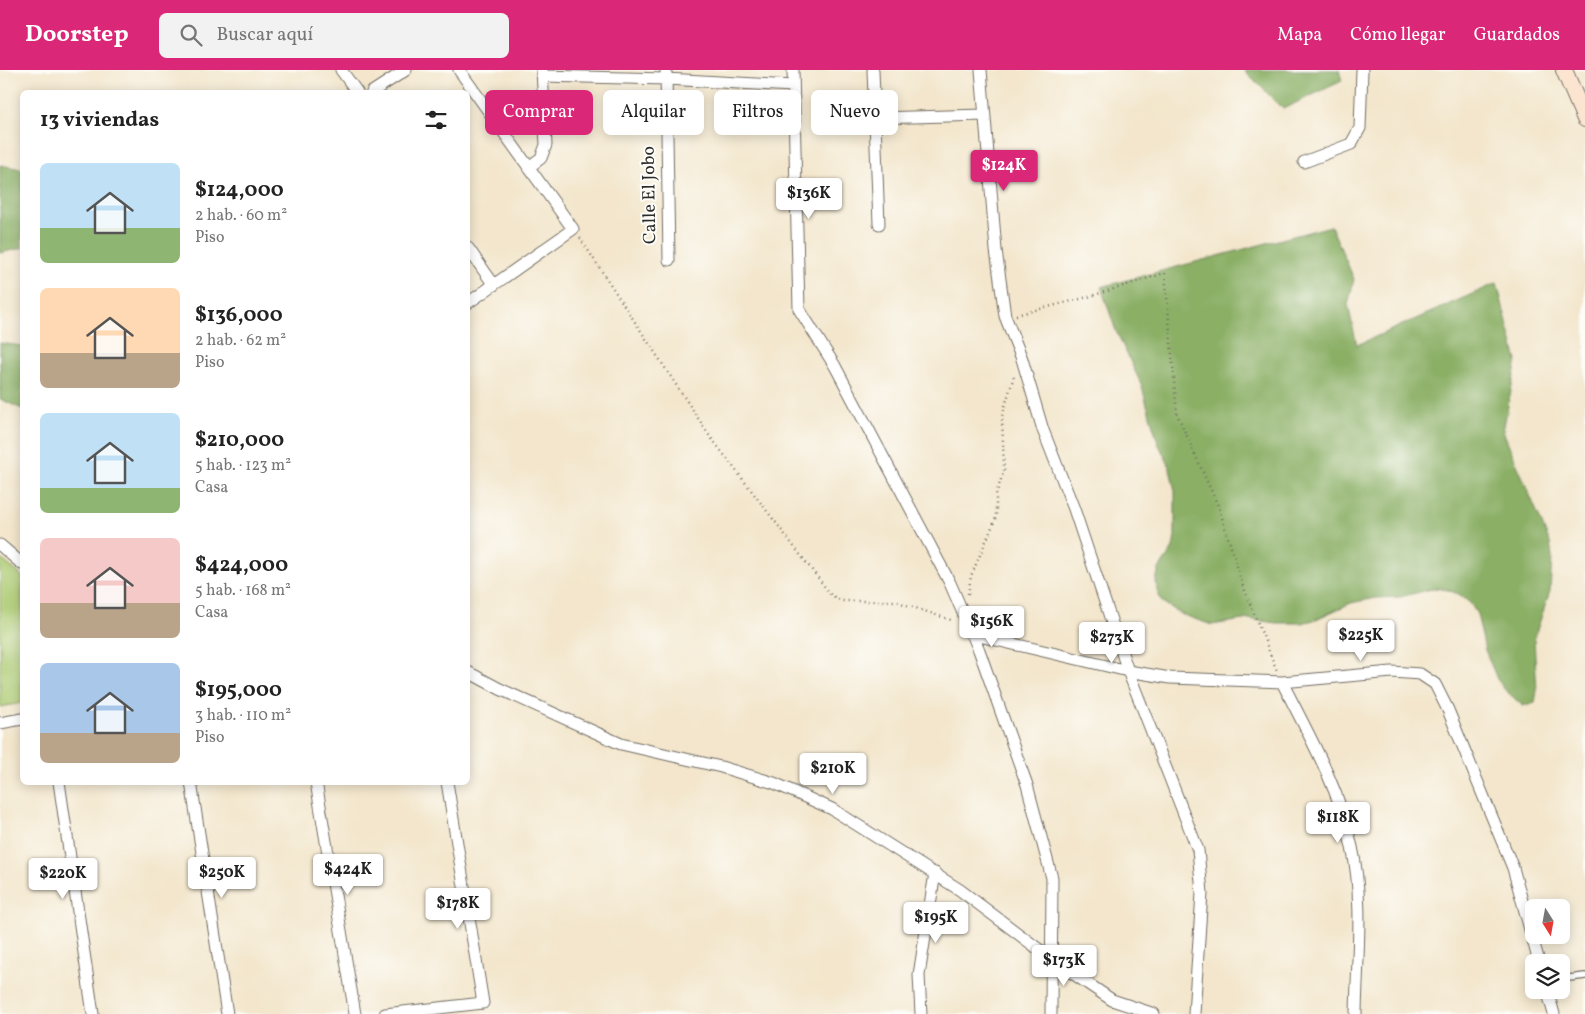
<!DOCTYPE html>
<html lang="es">
<meta charset="utf-8">
<style>
body{margin:0;font-family:Vollkorn,serif;background:#f2f2f2;color:#222;height:100vh;display:flex;flex-direction:column;font-size:19px;white-space:nowrap}
*{box-sizing:border-box;margin:0}
p{font-size:16px;color:#767676}
.icon{flex:none;width:28px;height:28px;fill:none;stroke:currentColor;stroke-width:2;stroke-linecap:round;stroke-linejoin:round}
.map{position:relative;flex:1;overflow:hidden}
.drawer{position:absolute;left:20px;top:20px;width:450px;height:695px;display:flex;flex-direction:column;background:#fff;border-radius:8px;box-shadow:0 2px 12px #0003}
.drawer>*{flex:none}
.guide{position:absolute;left:485px;top:20px;width:475px;height:45px;display:flex;gap:10px}
.needle{width:32px;rotate:169deg}
.controls{position:absolute;left:1525px;top:829px;display:grid;gap:10px}
.controls a{display:grid;place-items:center;width:45px;height:45px;border-radius:8px;background:#fff;box-shadow:0 2px 12px #0003;font-size:25px}
.price{position:absolute;translate:-50% -42px;padding:0 11px;border-radius:5px;background:#fff;color:#222;font-size:16px;line-height:32px;filter:drop-shadow(0 1px 2px #0008)}
.price::after{content:'';position:absolute;left:50%;top:30px;width:15px;height:11px;margin-left:-8px;background:inherit;clip-path:polygon(0 0,100% 0,50% 100%)}
.price.active{background:#db2777;color:#fff}
ul{padding:0;list-style:none}
li{display:flex;align-items:center;gap:15px;height:125px;padding:0 20px}
li span{display:grid;place-items:center;flex:none;width:140px;height:100px;border-radius:8px;color:#555}
li>.icon{margin-inline-start:auto}
span .icon{width:60px;height:60px;fill:#fffc;stroke-width:1}
li b{font-size:21px}
h2{display:flex;justify-content:space-between;align-items:center;height:60px;padding:0 20px;font-size:21px}
.chip{padding:0 18px;border-radius:8px;background:#fff;box-shadow:0 2px 12px #0003;font-size:18px;line-height:45px}
.chip.active{background:#db2777;color:#fff}
header{display:flex;align-items:center;gap:30px;box-sizing:border-box;height:70px;padding:0 25px;background:#db2777;color:#fff}
header strong{font-size:24px}
nav{display:flex;gap:28px;margin-inline-start:auto;font-size:18px}
.search{width:350px;height:45px;background:#f2f2f2;display:flex;align-items:center;gap:12px;box-sizing:border-box;padding:0 18px;border-radius:8px;color:#767676;font-size:19px}
.map>svg:first-child{display:block}
</style>
<header>
<strong>Doorstep</strong>
<div class="search"><svg class="icon" aria-label="search" viewBox="0 0 24 24"><circle cx="10" cy="10" r="6"/><path d="M15 15l6 6"/></svg>Buscar aquí</div>
<nav><a>Mapa</a><a>Cómo llegar</a><a>Guardados</a></nav>
</header>
<div class="map">
<svg width="1585" height="944" viewBox="0 0 1585 944">
<rect width="100%" height="100%" fill="#fdfcf7"/>
<filter id="ink" filterUnits="userSpaceOnUse"><feTurbulence type="fractalNoise" baseFrequency=".02" numOctaves="2"/><feDisplacementMap in="SourceGraphic" scale="10" xChannelSelector="R" yChannelSelector="G"/><feConvolveMatrix kernelMatrix="1 2 1 2 8 2 1 2 1" color-interpolation-filters="sRGB"/></filter>
<filter id="wash" filterUnits="userSpaceOnUse"><feTurbulence type="fractalNoise" baseFrequency=".0096" numOctaves="4" result="noise"/><feDisplacementMap in="SourceGraphic" scale="20" xChannelSelector="R" yChannelSelector="G"/><feGaussianBlur stdDeviation="1.12" result="paint"/><feColorMatrix in="noise" values="0 0 0 0 0 0 0 0 0 0 0 0 0 0 0 0 0 1.4 0 .05"/><feComposite in="paint" operator="in"/></filter>
<g filter="url(#wash)">
<rect width="100%" height="100%" fill="#f3e6cc"/>
<!-- green -->
<path fill="#adcb73" stroke="#6c7b4f" d="M0,488L22,506V633L0,637Z"/>
<!-- forest -->
<path fill="#8aaf65" stroke="#5a6d48" d="M1244,0H1339L1342,11L1283,39Z
M0,95L22,99V178L0,183Z
M1331,156L1354,209L1348,235L1357,275L1497,213L1517,291L1503,361L1550,473L1552,487L1550,521L1534,569L1537,621L1535,632L1523,636L1504,619L1497,609L1485,580L1477,544L1470,533L1460,525L1448,520L1436,518L1400,527L1375,528L1351,533L1314,550L1301,553H1276L1249,549L1212,555L1183,545L1162,532L1157,521L1156,510L1159,499L1173,478L1175,466V421L1169,395L1158,373L1141,314L1116,261L1101,217Z
M0,273L22,276V339L0,329Z"/>
</g>
<g filter="url(#ink)">
<g fill="none" stroke-linecap="round" stroke-linejoin="round">
<defs>
<path id="lane" d="M1561,909L1585,906"/>
<path id="street" d="M341,0L357,22
M459,0L573,159L468,233
M666,0L669,190
M793,0L799,239L835,296L950,513L979,580L1027,715L1052,808L1051,944
M873,0L879,154
M981,0L996,180L1005,246L1022,289L1043,360L1074,439L1128,601L1198,780L1202,823L1194,944
M542,6L666,9L793,16
M372,22L406,0
M876,48L984,45
M1304,92L1351,74L1360,58L1362,0
M529,97L541,88L546,75L542,0
M468,178L494,215
M0,475L22,494
M971,564L1128,601L1170,608L1282,612L1392,602L1420,604L1435,614L1448,640L1513,798L1539,892
M468,602L500,619L621,674L721,697L774,713L832,739L960,820L1053,890L1112,930L1154,944
M1282,612C1309,665 1339,718 1352,777C1364,830 1357,889 1356,944
M0,653L22,649
M59,712L93,944
M191,712L227,944
M316,712L355,944
M1547,920L1554,944
M385,944L483,933L447,712
M921,944L919,905L935,803"/>
<path id="secondary" d="M1564,0L1585,49"/>
</defs>
<!-- lane casing -->
<use href="#lane" stroke="#716c63" stroke-width="8"/>
<!-- street casing -->
<use href="#street" stroke="#716c63" stroke-width="13"/>
<!-- secondary casing -->
<use href="#secondary" stroke="#716c63" stroke-width="18"/>
<!-- path -->
<path stroke="#716c63" stroke-width="2.5" stroke-dasharray="1 4" stroke-linecap="butt" d="M580,168L709,365L831,525L841,531H895L954,551
M1016,245L1088,227L1165,203L1177,344L1219,438L1243,516L1277,601
M968,524L971,506L996,448V425L1004,400L1002,346L1014,306"/>
<!-- lane -->
<use href="#lane" stroke="#fff" stroke-width="5.5"/>
<!-- street -->
<use href="#street" stroke="#fff" stroke-width="11"/>
<!-- secondary -->
<use href="#secondary" stroke="#fce5d0" stroke-width="16"/>
</g>
</g>
<g text-anchor="middle" dominant-baseline="central" stroke-width="4" stroke-linejoin="round" paint-order="stroke">
<!-- street labels -->
<g font-size="18" fill="#2b2b2b" stroke="#fdfcf7">
<text transform="translate(650 125) rotate(-91)">Calle El Jobo</text>
</g>
</g>
</svg>
<div class="controls">
<a><svg class="needle" viewBox="-14 -14 28 28"><path d="M0-13l5 13h-10z" fill="#e53935"/><path d="M0 13l5-13h-10z" fill="#767676"/></svg></a>
<a><svg class="icon" aria-label="layers" viewBox="0 0 24 24"><path d="M12 4l9 5-9 5-9-5zM3 14l9 5 9-5"/></svg></a>
</div>
<b class="price active" style="left:1004px;top:122px">$124K</b>
<b class="price" style="left:809px;top:150px">$136K</b>
<b class="price" style="left:992px;top:578px">$156K</b>
<b class="price" style="left:1361px;top:592px">$225K</b>
<b class="price" style="left:1112px;top:594px">$273K</b>
<b class="price" style="left:833px;top:725px">$210K</b>
<b class="price" style="left:1338px;top:774px">$118K</b>
<b class="price" style="left:348px;top:826px">$424K</b>
<b class="price" style="left:222px;top:829px">$250K</b>
<b class="price" style="left:63px;top:830px">$220K</b>
<b class="price" style="left:458px;top:860px">$178K</b>
<b class="price" style="left:936px;top:874px">$195K</b>
<b class="price" style="left:1064px;top:917px">$173K</b>
<div class="guide">
<a class="chip active">Comprar</a>
<a class="chip">Alquilar</a>
<a class="chip">Filtros</a>
<a class="chip">Nuevo</a>
</div>
<section class="drawer">
<h2>13 viviendas<svg class="icon" aria-label="filters" viewBox="0 0 24 24"><path d="M4 7h16M4 17h16"/><circle cx="9" cy="7" r="2"/><circle cx="15" cy="17" r="2"/></svg></h2>
<ul>
<li><span style="background:linear-gradient(#bfe0f5 65%,#8fb573 0)"><svg class="icon" aria-label="home" viewBox="0 0 24 24"><path d="M3 11l9-7 9 7M6 9v11h12V9"/></svg></span><div><b>$124,000</b><p>2 hab. · 60 m²</p><p>Piso</p></div></li>
<li><span style="background:linear-gradient(#ffd9b3 65%,#b9a48a 0)"><svg class="icon" aria-label="home" viewBox="0 0 24 24"><path d="M3 11l9-7 9 7M6 9v11h12V9"/></svg></span><div><b>$136,000</b><p>2 hab. · 62 m²</p><p>Piso</p></div></li>
<li><span style="background:linear-gradient(#bfe0f5 75%,#8fb573 0)"><svg class="icon" aria-label="home" viewBox="0 0 24 24"><path d="M3 11l9-7 9 7M6 9v11h12V9"/></svg></span><div><b>$210,000</b><p>5 hab. · 123 m²</p><p>Casa</p></div></li>
<li><span style="background:linear-gradient(#f6c9c9 65%,#b9a48a 0)"><svg class="icon" aria-label="home" viewBox="0 0 24 24"><path d="M3 11l9-7 9 7M6 9v11h12V9"/></svg></span><div><b>$424,000</b><p>5 hab. · 168 m²</p><p>Casa</p></div></li>
<li><span style="background:linear-gradient(#a9c7e8 70%,#b9a48a 0)"><svg class="icon" aria-label="home" viewBox="0 0 24 24"><path d="M3 11l9-7 9 7M6 9v11h12V9"/></svg></span><div><b>$195,000</b><p>3 hab. · 110 m²</p><p>Piso</p></div></li>
</ul>
</section>
</div>
